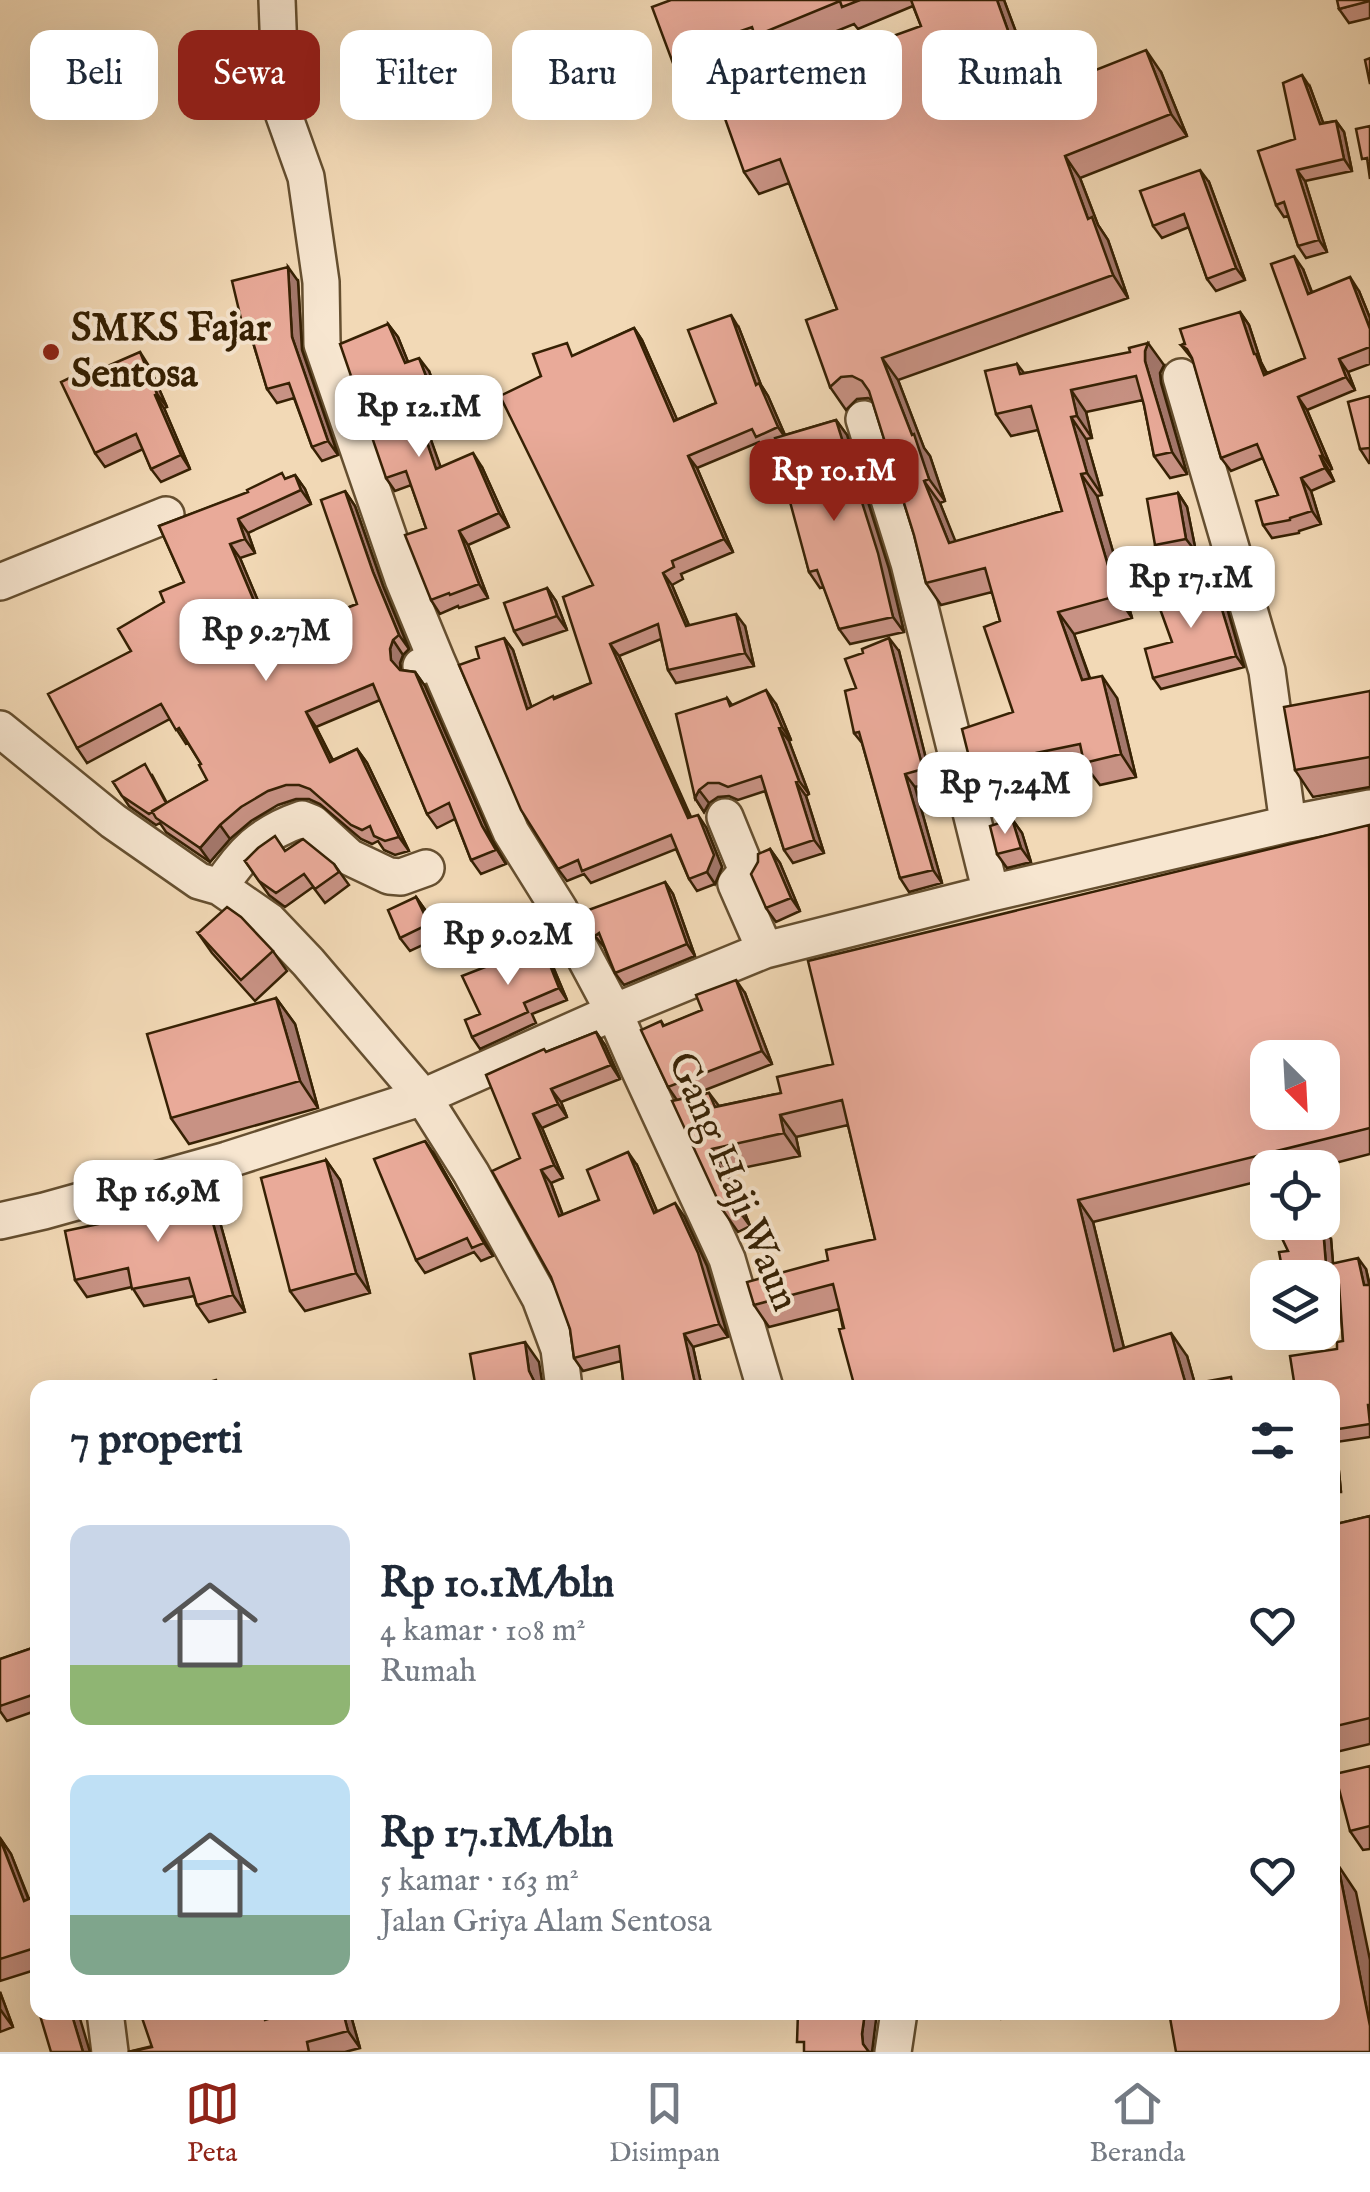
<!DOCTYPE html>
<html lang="id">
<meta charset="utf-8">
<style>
body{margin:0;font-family:"IM FELL English",serif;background:#f2f2f3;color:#1f2937;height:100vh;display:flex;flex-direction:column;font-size:38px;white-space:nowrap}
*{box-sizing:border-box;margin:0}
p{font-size:32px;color:#747a83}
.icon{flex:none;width:55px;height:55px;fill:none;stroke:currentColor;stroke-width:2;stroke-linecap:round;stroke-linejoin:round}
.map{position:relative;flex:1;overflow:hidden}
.side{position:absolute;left:30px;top:1380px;width:1310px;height:640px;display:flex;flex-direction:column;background:#fff;border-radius:20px;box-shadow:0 10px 40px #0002}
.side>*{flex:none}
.guide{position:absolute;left:30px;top:30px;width:1310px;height:90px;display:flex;gap:20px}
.needle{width:65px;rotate:156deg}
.fabs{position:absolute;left:1250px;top:1040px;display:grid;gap:20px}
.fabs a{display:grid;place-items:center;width:90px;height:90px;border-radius:20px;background:#fff;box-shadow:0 10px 40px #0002;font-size:50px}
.price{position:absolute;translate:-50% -85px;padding:0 22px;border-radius:20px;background:#fff;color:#222;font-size:32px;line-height:65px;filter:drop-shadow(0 2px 5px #0008)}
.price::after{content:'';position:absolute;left:50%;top:60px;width:30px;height:22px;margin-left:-15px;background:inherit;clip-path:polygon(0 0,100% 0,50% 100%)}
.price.selected{background:#8f2418;color:#fff}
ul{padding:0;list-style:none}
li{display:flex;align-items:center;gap:30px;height:250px;padding:0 40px}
li span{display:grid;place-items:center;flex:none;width:280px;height:200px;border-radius:20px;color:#555}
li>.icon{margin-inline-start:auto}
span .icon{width:120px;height:120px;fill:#fffc;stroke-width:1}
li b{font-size:42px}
h2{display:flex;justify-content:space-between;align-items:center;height:120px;padding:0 40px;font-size:42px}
.tag{padding:0 35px;border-radius:20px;background:#fff;box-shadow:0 10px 40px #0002;font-size:35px;line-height:90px}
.tag.selected{background:#8f2418;color:#fff}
.menu{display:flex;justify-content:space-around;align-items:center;height:140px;border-top:2px solid #e0e1e3;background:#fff;font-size:28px;color:#747a83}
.menu a{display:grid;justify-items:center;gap:5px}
.menu .selected{color:#8f2418}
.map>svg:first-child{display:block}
</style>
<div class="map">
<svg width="1370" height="2052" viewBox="0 0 1370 2052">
<rect width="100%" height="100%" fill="#f2d9b6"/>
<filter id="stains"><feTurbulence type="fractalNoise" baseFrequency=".002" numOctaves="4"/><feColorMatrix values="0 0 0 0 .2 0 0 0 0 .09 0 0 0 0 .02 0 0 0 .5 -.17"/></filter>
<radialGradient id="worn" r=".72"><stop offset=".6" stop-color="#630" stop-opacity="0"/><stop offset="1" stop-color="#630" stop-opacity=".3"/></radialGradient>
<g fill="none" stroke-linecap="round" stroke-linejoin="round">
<defs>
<path id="minor" d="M277,0L281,107L306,177L321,282L322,344L403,579L436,659L421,666
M1181,377L1267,671L1288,824
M864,419L909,563L991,893
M0,582L166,515
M436,659L511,832L559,909L614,1012L639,1069L727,1259L765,1388
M0,729L113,821L199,881L220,887L269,921L308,962L423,1097L471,1173L540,1298L559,1349L564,1388
M725,817L747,871L736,884L765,950
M220,887C242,853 261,833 302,819L312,823L349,857L389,876L401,877L426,868
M0,1221L44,1211L227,1160L423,1097L614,1012L765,950L991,893L1288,824L1370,808
M105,2012L110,2052
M893,2052L899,2012"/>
</defs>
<!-- minor casing -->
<use href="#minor" stroke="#654f30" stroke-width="40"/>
<!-- minor -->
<use href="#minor" stroke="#f7e6d0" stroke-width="35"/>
</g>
<!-- wall -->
<path fill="#c89284" stroke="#362104" stroke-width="2.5" d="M671,0H1004L1031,72L1045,90L1161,72L1187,136L1080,178L1098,225L1108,240L1128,298L898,380L924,448L930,456L945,501L940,503L955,542L1062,511L1038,430L1011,436L996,414L1017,364L1024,373L1164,365L1160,373L1161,383L1187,474L1170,478L1154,456L1143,400L1086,412L1092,438L1086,439L1102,495L1097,496L1132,618L1074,634L1090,678L1117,698L1136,777L1100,785L1087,768L1052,776L989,796L973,773L1013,712L1000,621L992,592L941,605L926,583L914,535L872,400L868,398L857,399L846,410L830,387L837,309L789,183L759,194L744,172L921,26L913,6L858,29L854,24L770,58L765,50L716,67L722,85L692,96L677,74Z
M1370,0V18L1349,23L1339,9Z
M1310,87L1323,123L1336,121L1344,132L1352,171L1305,181L1327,252L1306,258L1298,246L1288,216L1284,217L1276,205Z
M1209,182L1245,280L1216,291L1207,279L1189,227L1162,238L1153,226Z
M1303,269L1312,292L1359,291L1370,318V364L1348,372L1355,390L1307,410L1332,469L1329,470L1334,481L1311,491L1321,524L1299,531V533L1272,538L1263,525L1278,495L1263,458L1231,471L1221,458L1193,360L1181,345L1240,312L1249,325L1261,362L1267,373L1305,358Z
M298,281L302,350L338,455L322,461L312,447L294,398L277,403L267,389L251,336L242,323Z
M388,324L398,337L408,362L429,371L445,415L425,423L440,467H482L509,527L468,545L488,598L459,608L458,606L440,614L431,600L426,528L411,485L395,491L386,478Z
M634,328L642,340L677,420L716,403L739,328L761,385L768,396L785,435L836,420L847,435L889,569L904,632L850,644L839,629L824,587L820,588L809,572L786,476L777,444L765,450L759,442L697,468L733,552L681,574L683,579L672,585L689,625L745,626L754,666L676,683L668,670L661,639L619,656L691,817L706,827L722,867L715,884L697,891L689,879L676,849L591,883L584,874L567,881L558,869L504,638L513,650L531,707L591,683L593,585L541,376L575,355Z
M149,366L167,407L164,408L190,469L161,482L151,469L143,449L105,467L95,453L94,371Z
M1370,396V463H1369L1360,449Z
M295,475L305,489L311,504L248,533L255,553L240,558L265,618L270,616L282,634L357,604L345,491L355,506L383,586L409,649L403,655L400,663L401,670L415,672L425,686L492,840L506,864L481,874L471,860L455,819L437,828L427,814L380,700L316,727L333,760L357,749L367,763L409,851L395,855L384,850L378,841L372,844L361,839L320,804L309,799H296L278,805L251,821L230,839L210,862L166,832L160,823L156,825L129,806L113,782L152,775L167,803L207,780L201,764L188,743L186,744L170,719L87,763L77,748L131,651L164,602L184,582L159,526Z
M1178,493L1187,507L1196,552L1165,558L1155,545Z
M547,588L556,601L567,630L523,645L514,631Z
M1181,591H1222L1244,667L1161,689L1153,678L1172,642Z
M899,651L932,783L915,787L942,883L909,892L900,878L862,743L854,733L856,688Z
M1370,691V787L1313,797L1295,770Z
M727,698L732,705L776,704L791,740L789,741L809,794L806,796L824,853L793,863L784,850L765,791L738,800L729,796L718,797L709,803L704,812L695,798Z
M1012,819L1022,833L1031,862L1007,868L997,854Z
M1370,827V1154L1316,1168H1268V1179L1093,1222L1124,1348L1187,1356L1195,1384L1238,1388H855L839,1309L769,1327L754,1305L828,1260L875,1239L848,1125L796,1137L800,1156L728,1171L750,1226L738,1232L722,1209L677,1100L668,1087L661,1021L664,1026L745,993L772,1064L682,1099L709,1093L719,1106L781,1093L833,1064Z
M770,849L780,863L800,911L776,922L766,908L758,862Z
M286,851L334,864L349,885L325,903L313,887L285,907L269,895L245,861Z
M665,882L673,894L695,956L624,985L615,973L604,947L595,936Z
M416,897L426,911L438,938L410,951L400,938Z
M198,933L273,951L287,971L255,1001L212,953Z
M542,945L549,957L567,1000L532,1014L536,1023L480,1049L472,1037L480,1014Z
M276,998L295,1024L318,1108L189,1144L171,1118Z
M596,1032L605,1045L620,1079L561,1102L567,1117L542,1128L563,1178L551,1183L563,1215L599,1200L637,1165L657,1211L684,1216L707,1266L728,1337L693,1347L702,1388H624L621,1361L583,1371L574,1358L570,1329L520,1158L546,1052Z
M434,1154L493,1256L481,1261L474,1252L425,1273L416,1260Z
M326,1160L340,1180L370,1293L305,1311L290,1291Z
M211,1190L245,1312L209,1322L197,1305L194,1296L144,1306L132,1287L87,1297L75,1280L170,1209Z
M1331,1239L1333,1263L1366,1269L1370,1285V1437L1336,1442L1341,1492H1332V1388L1337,1349L1343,1341L1340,1298L1322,1301V1278L1288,1251Z
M1370,1516V1744L1332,1753V1525Z
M38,1646V1710L7,1721L0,1711V1659Z
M1370,1766V1849L1363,1850L1350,1831Z
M0,1838L11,1854L29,1899L38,1895V1969L0,1981Z
M0,1992L13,2027L0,2032Z
M291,2012H349L351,2016L360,2048L345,2052H128Z
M966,2012H991L968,2016Z
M997,2012H1044L1001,2019Z"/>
<!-- shaded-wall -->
<path fill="#a3776b" stroke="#362104" stroke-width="2.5" d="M997,0H1004L1040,97L1024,75Z
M700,45L716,67L722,85L707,63Z
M1146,50L1161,72L1187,136L1171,114Z
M1033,71L1048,94L1040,92Z
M1302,75L1310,87L1328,136L1320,124Z
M1336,121L1344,132L1352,171L1344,159Z
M1065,156L1080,178L1098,225L1108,240L1128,298L1113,275L1088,219Z
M1200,170L1209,182L1245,280L1236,268Z
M1297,170L1305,181L1327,252L1319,240Z
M1294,256L1303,269L1317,307L1308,294Z
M288,267L298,281L302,350L338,455L328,441L292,337Z
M1350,277L1359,291L1370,318V329Z
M1240,312L1249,325L1261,362L1273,388L1264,375L1254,354Z
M731,315L739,328L761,385L768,396L787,440L778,427L756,385Z
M388,324L398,337L414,377L405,363Z
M634,328L642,340L683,433L674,421Z
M1148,343L1164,365L1160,373L1161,383L1187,474L1172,452L1145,361V351Z
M140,352L149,366L167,407L157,394Z
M419,358L429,371L445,415L436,402Z
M882,358L898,380L924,448L930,456L945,501L929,479Z
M1339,359L1348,372L1355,390L1346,377Z
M1071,390L1086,412L1092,438L1077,416Z
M155,395L164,408L190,469L181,455Z
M1298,397L1307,410L1332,469L1323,456Z
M416,410L425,423L446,482L436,469Z
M1071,417L1086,439L1102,495L1087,473Z
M836,420L847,435L889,569L904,632L893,617Z
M473,453L482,467L509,527L499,513Z
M688,456L697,468L733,552L724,539Z
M1320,456L1329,470L1334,481L1325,468Z
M1081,474L1097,496L1132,618L1117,596Z
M295,475L305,489L311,504L301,490Z
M1301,478L1311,491L1321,524L1312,511Z
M924,481L940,503L965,565L949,543Z
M345,491L355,506L383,586L409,649L399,635L373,572Z
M1178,493L1187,507L1196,552L1186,539Z
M238,519L248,533L255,553L245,539Z
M459,531L468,545L488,598L479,584Z
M230,544L240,558L272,634L262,620Z
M663,573L672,585L694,638L686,626Z
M1213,580L1222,591L1244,667L1236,656Z
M547,588L556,601L567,630L557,616Z
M1058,612L1074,634L1098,702L1082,680Z
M736,614L745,626L754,666L745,653Z
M504,638L513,650L536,721L527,709Z
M889,638L899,651L932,783L923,769Z
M393,640L403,655L400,663L401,674L391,660L390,649Z
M610,644L619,656L696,830L688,818Z
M415,672L425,686L492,840L506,864L482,826Z
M1102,676L1117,698L1136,777L1121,754Z
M766,690L776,704L791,740L782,727Z
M306,712L316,727L340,776L330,762Z
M779,728L789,741L809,794L799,781Z
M357,749L367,763L409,851L399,837Z
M905,774L915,787L942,883L933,870Z
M796,782L806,796L824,853L814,840Z
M699,790L709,803L704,812L695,798Z
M698,815L706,827L722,867L715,884L707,872Z
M1012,819L1022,833L1031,862L1021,848Z
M220,825L230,839L210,862L200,848Z
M770,849L780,863L800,911L791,898Z
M665,882L673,894L695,956L687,944Z
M416,897L426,911L438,938L429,924Z
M542,945L549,957L567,1000L559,988Z
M736,980L745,993L772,1064L762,1051Z
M276,998L295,1024L318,1108L300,1081Z
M596,1032L605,1045L620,1079L611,1065Z
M551,1089L561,1102L567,1117L558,1104Z
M533,1114L542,1128L563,1178L554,1165Z
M780,1115L796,1137L800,1156L784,1133Z
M425,1141L434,1154L493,1256L484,1243Z
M712,1149L728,1171L750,1226L734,1204Z
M628,1152L637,1165L663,1226L654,1213Z
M326,1160L340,1180L370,1293L356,1273Z
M541,1170L551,1183L568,1230L559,1216Z
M199,1173L211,1190L245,1312L233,1295Z
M1078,1200L1093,1222L1130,1373L1114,1351Z
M675,1203L684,1216L707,1266L728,1337L719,1324Z
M1323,1228L1331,1239L1334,1276L1326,1265Z
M1358,1258L1366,1269L1370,1289L1364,1285Z
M1171,1333L1187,1356L1196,1388L1186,1385Z
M684,1334L693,1347L702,1388H696Z
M525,1342L539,1362L543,1388L534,1381L529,1371Z
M1332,1436L1336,1442L1341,1492L1333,1480Z
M0,1838L11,1854L36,1919L24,1901Z
M1338,1865L1356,1892L1370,1960V2026Z
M0,1992L13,2027L0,2009Z
M71,2012H78L90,2052H83Z
M343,2012H349L351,2016L360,2048L348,2031Z
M865,2012H877L872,2052H868L863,2044L862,2034Z"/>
<!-- building -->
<path fill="#e9aa99" stroke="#362104" stroke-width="2.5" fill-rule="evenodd" d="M671,0H860L842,7L840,1L755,36L752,27L700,45L707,63L677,74L652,7Z
M911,0H997L1024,75L1033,71L1040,92L1146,50L1171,114L1065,156L1088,219L1092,217L1113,275L882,358L912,435L914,434L929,479L924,481L949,543L1062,511L1031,406L996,414L985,371L1017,364L1020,374L1130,352L1129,348L1148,343L1145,351V361L1172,452L1154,456L1144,405L1136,376L1071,390L1077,416L1071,417L1087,473L1081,474L1117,596L1058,612L1082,680L1102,676L1121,754L1084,763L1080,744L1036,753L973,773L962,729L1013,712L984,627L1000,621L985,568L926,583L914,535L869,391L862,381L852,376L841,377L830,387L806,320L837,309L780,159L744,172L718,99L921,26Z
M1337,0H1370V1L1339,9Z
M1370,58V84L1365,60Z
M1302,75L1320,124L1336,121L1344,159L1297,170L1319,240L1298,246L1284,202L1276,205L1258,151L1295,139L1283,83Z
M1370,126V179L1367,158L1362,159L1356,129Z
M1200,170L1236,268L1207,279L1184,214L1153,226L1140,191Z
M1294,256L1308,294L1350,277L1370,329V347L1339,359L1346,377L1298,397L1323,456H1320L1325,468L1301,478L1312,511L1290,518V520L1263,525L1256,501L1278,495L1257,444L1221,458L1192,358L1187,349L1181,345L1185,344L1180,329L1240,312L1254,354H1256L1264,375L1305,358L1271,264Z
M288,267L292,337L328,441L312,447L289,383L267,389L247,322L242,323L232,281Z
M731,315L756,385L759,383L778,427L756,437L752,429L688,456L724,539L672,561L674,567L663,573L686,626L736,614L745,653L668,670L658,624L610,644L688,818L698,815L714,855L707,872L689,879L671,835L582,871L578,860L558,869L521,810L459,665L479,658L476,647L504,638L527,709L553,696L554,699L591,683L563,597L593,585L500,396L541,376L533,354L567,343L572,356L634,328L674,421L716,403L688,330Z
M388,324L405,363L419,358L436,402L416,410L436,469L473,453L499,513L459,531L479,584L450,595L449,593L431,600L405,535L426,528L406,471L386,478L340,344Z
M140,352L157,394L155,395L181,455L151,469L136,434L95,453L61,382L92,367L94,372Z
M1370,396V448L1360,449L1348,402Z
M836,420L878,553L893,617L839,629L817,570L809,572L783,476H786L775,438Z
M282,473L285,479L295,475L301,490L238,519L245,539L230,544L262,620L270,616L279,635L357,604L321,500L345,491L373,572L399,635L393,640L390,649L391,660L400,670L415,672L482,826L496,850L471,860L449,803L427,814L373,684L306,712L330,762L357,749L399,837L385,841L374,836L370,826L362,830L351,825L310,789L299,785H286L268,791L241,807L220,825L200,848L156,818L152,811L207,780L199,765L201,764L179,728L176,730L161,704L77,748L48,694L131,651L118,629L164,602L160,592L184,582L159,526L248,492L247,490Z
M1178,493L1186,539L1155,545L1147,499Z
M1213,580L1236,656L1153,678L1145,649L1172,642L1155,595L1178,587L1180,591Z
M547,588L557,616L514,631L504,603Z
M889,638L923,769L905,774L933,870L900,878L859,732L854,733L845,691L856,688L845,659L863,653L862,649Z
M766,690L782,727L779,728L799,781L796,782L814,840L784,850L761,776L728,787L719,783H708L699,790L695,798L676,714L727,698L730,706Z
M1370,691V757L1295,770L1284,707Z
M145,764L166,803L149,814L122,796L113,782Z
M1012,819L1021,848L997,854L990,826Z
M1369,825L1370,1128L1078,1200L1114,1351L1171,1333L1186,1385L1231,1377L1233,1388H855L839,1329L844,1328L833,1284L754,1305L747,1282L828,1260L826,1250L875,1239L842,1100L780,1115L784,1133L712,1149L734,1204L722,1209L672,1101L709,1093L715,1107L781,1093L777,1077L833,1064L808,961ZM1268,1058H1322V1112H1268Z
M275,836L285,851L303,839L334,864L339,872L315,889L304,874L276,893L259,881L245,861L258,848Z
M770,849L791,898L766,908L751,874L758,862V854Z
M665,882L687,944L615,973L599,933L595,936L583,912Z
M416,897L429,924L400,938L388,910Z
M227,907L241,917L273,951L241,980L198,933Z
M542,945L559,988L524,1003L528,1012L472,1037L465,1020L480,1014L462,976Z
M736,980L762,1051L668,1087L641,1030L661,1021L663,1026L702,1010L696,995Z
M276,998L300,1081L171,1118L147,1034Z
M596,1032L611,1065L551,1089L558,1104L533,1114L554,1165L541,1170L559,1216L599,1200L587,1170L628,1152L654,1213L675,1203L698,1253L719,1324L684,1334L696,1388H624L619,1346L574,1358L570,1329L551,1277L492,1171L520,1158L486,1075L544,1049L546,1052Z
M425,1141L484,1243L472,1248L467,1238L416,1260L374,1159Z
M326,1160L356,1273L290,1291L261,1178Z
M199,1173L233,1295L197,1305L189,1278L132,1289L128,1268L75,1280L65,1231L170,1209L163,1183Z
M1323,1228L1326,1265L1358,1258L1364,1285H1370V1405H1368L1370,1424L1332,1430V1388H1295L1290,1356L1337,1349V1342L1343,1341L1339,1285L1322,1289V1278H1284L1279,1252L1288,1251L1279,1232Z
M525,1342L529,1371L534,1381L543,1388H476L470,1354Z
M216,1380L219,1388H188Z
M1370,1516V1718L1332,1727V1525Z
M38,1646V1693L0,1706V1659Z
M1370,1766V1826L1350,1831L1335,1774Z
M0,1839L24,1901L38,1895V1947L0,1959Z
M1338,1865L1370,2026V2052H1176L1169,2012H1332V1866Z
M39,2012H71L83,2052H51Z
M140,2012H262L265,2020L291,2012H343L348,2031L307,2042L309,2052H128L152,2047Z
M798,2012H865L862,2034L863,2044L869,2052H804V2042H797Z"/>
<!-- markers -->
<circle fill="#8f2418" stroke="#f7e6d0" stroke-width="4" cx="51" cy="352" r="10"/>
<g text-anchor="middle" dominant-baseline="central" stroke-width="8" stroke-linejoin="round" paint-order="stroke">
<!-- poi labels -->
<g font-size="40" font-weight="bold" fill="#362104" stroke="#f7e6d0" text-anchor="start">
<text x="71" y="329">SMKS Fajar<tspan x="71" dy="46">Sentosa</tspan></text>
</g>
<!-- street labels -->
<g font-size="40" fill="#362104" stroke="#f7e6d0">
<text transform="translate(732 1182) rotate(67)">Gang Haji Waun</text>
</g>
</g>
<rect width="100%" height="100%" filter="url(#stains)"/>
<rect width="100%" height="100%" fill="url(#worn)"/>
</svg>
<div class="fabs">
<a><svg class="needle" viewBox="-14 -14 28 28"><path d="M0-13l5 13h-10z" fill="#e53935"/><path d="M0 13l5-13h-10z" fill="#747a83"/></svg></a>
<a><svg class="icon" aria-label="locate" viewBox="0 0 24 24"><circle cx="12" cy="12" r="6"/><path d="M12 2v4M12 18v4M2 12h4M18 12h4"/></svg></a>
<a><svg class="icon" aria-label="layers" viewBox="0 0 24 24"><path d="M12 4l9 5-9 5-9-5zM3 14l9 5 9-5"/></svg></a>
</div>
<b class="price" style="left:419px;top:460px">Rp 12.1M</b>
<b class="price selected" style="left:834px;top:524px">Rp 10.1M</b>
<b class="price" style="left:1191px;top:631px">Rp 17.1M</b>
<b class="price" style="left:266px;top:684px">Rp 9.27M</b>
<b class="price" style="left:1005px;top:837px">Rp 7.24M</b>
<b class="price" style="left:508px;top:988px">Rp 9.02M</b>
<b class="price" style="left:158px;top:1245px">Rp 16.9M</b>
<div class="guide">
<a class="tag">Beli</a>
<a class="tag selected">Sewa</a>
<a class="tag">Filter</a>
<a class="tag">Baru</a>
<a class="tag">Apartemen</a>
<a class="tag">Rumah</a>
</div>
<section class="side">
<h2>7 properti<svg class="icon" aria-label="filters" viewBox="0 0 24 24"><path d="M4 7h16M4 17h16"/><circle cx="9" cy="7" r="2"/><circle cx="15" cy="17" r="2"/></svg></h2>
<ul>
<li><span style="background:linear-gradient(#c9d6e8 70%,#8fb573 0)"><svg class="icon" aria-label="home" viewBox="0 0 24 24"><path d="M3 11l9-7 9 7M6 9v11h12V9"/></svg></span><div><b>Rp 10.1M/bln</b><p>4 kamar · 108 m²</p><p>Rumah</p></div><svg class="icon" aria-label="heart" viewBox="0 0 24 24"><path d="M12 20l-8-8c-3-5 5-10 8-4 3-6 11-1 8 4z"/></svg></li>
<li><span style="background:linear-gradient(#bfe0f5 70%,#7fa58c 0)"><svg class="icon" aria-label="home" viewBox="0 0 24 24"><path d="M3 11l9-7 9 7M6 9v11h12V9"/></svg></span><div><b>Rp 17.1M/bln</b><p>5 kamar · 163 m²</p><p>Jalan Griya Alam Sentosa</p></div><svg class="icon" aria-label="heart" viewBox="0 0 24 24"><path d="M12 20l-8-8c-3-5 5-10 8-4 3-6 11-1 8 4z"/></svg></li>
</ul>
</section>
</div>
<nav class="menu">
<a class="selected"><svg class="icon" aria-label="map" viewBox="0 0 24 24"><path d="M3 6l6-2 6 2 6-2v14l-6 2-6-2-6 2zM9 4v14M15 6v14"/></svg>Peta</a>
<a><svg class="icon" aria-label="saved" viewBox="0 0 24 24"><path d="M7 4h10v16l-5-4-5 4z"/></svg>Disimpan</a>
<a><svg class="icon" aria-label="home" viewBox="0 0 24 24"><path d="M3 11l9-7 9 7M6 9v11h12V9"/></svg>Beranda</a>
</nav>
